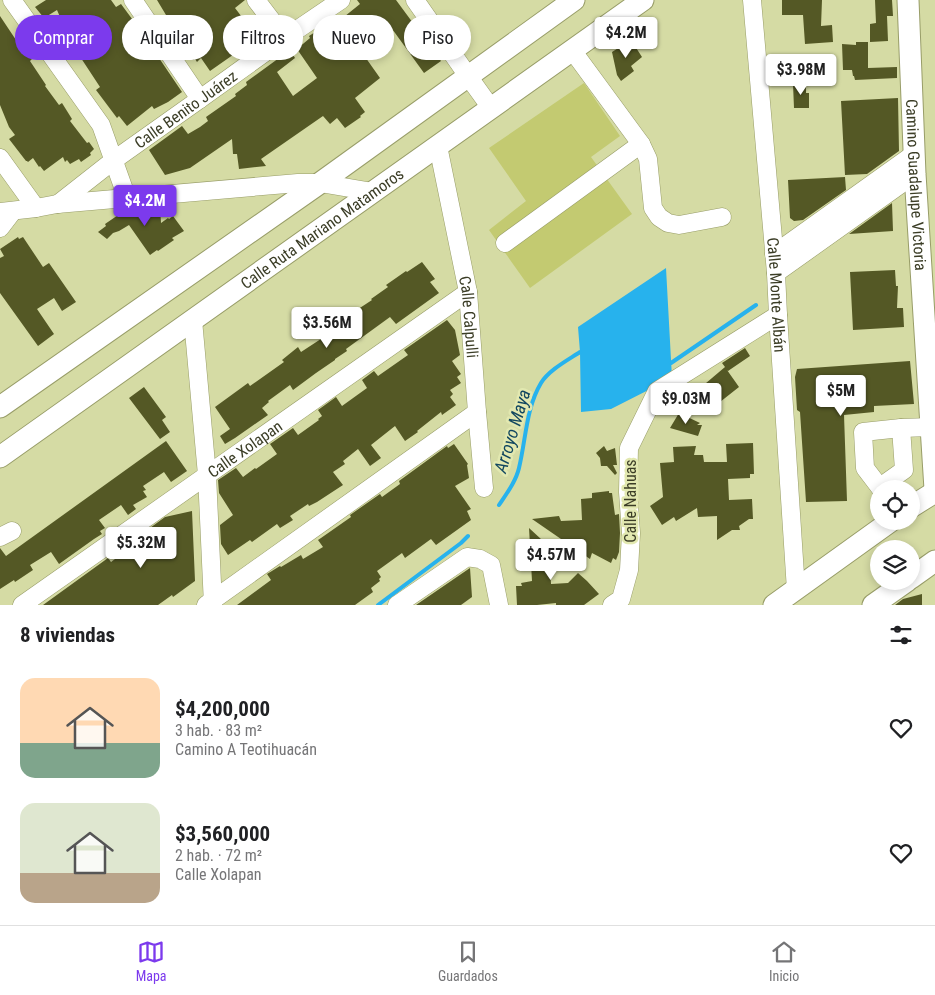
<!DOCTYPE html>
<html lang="es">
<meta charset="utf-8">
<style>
body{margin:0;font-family:"Roboto Condensed",sans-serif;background:#f2f2f2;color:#202124;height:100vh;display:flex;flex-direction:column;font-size:19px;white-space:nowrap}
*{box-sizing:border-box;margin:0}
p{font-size:16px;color:#757577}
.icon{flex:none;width:28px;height:28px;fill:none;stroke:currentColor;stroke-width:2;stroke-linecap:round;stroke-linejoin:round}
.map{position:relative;height:605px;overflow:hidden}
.panel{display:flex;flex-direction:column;background:#fff;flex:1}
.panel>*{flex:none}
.banner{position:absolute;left:15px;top:15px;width:500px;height:45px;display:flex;gap:10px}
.controls{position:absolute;left:870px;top:480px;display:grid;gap:10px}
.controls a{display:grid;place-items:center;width:50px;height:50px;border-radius:50%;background:#fff;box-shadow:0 2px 8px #0003;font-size:25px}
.price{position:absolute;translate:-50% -42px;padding:0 11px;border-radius:5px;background:#fff;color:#222;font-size:16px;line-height:32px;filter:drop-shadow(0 1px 2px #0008)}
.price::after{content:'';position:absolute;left:50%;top:30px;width:15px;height:11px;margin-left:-8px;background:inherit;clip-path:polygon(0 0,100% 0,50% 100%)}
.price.active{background:#7c3aed;color:#fff}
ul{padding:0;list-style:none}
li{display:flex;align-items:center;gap:15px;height:125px;padding:0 20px}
li span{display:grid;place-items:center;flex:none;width:140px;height:100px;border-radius:15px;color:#555}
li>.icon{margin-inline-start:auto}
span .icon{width:60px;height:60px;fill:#fffc;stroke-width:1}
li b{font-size:21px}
h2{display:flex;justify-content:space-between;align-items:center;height:60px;padding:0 20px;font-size:21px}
.pill{padding:0 18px;border-radius:22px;background:#fff;box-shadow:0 2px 8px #0003;font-size:18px;line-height:45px}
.pill.active{background:#7c3aed;color:#fff}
.menu{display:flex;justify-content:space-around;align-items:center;height:70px;border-top:1px solid #e0e0e0;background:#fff;font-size:14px;color:#757577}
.menu a{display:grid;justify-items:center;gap:2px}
.menu .active{color:#7c3aed}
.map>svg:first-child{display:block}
</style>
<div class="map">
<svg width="935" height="605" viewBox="0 0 935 605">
<rect width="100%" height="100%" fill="#d5dba4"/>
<!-- green -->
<path fill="#c3ca71" d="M584,83L620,136L591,157L632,214L530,288L489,230L526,201L489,148Z"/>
<!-- water -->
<path fill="#27b2ed" d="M666,268L672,378L611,409L581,412L580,352L578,327Z"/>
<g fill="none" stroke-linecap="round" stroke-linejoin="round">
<!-- stream -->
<path stroke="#27b2ed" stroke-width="4" d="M671,363L756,305
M499,505C507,493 516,481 519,468C526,439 526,408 541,383C549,370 568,360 580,352
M378,605L461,543L468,536"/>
</g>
<!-- building -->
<path fill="#545825" d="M46,0H111L116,7L121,4L138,27L182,92L168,102L154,109L152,106L127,126L119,116L117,118L96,90L100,87L77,52L75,54L66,43L70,40L57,10L44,18L35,7Z
M157,0H245L235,8L248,25L257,19L267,31L210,71L201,58L197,62L195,59L193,60L165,18L166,17L165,15H166Z
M357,0H396L441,61L424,73L390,26L380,33L376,27L356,44L380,78L355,98L365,112L360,116L361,117L345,128L337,118L330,124L323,116L261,159L266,166L239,169L237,154H233L232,139L190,168L165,175L149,150L182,126L188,134L200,127L208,121L206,117L236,96L235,94L247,85L246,82L290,50L295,58L277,72L293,96L317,78L297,49L310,38L309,36L326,25L329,29L360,4Z
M782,0H822L821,26L832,25L833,42L805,44L803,15H782Z
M875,0H892L893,16H887L888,41L870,42V24L876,23Z
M0,16L16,40L24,35L32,46L27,50L32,59L30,61L46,85L45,86L59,105L62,103L72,119L70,121L87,143L89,142L94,149L90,153L91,155L81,162L79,159L70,164L67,160L65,162L63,157L44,171L40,166L39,167L33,158L28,162L27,161H26L9,139L15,135L9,127L0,105Z
M631,40L642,57L631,66L634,71L621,81L617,75L612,52Z
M856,42H868V68L897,67V78L855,80L854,76H853L852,70H843L842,44L856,45Z
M793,84H806V93H809V108H794Z
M898,98L899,151L867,174L845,175L841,101Z
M845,177L846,190L803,220L794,221L790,218L788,180Z
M892,203L893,231L849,234Z
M160,206L161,223L168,218L169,219L173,216L184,231L172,238L174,240L158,251L157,250L150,255L129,225L119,231L113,233L107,239L98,232L106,226L105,224L127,209Z
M18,237L19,239L23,237L43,267L49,263L76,302L62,311L54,298L37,309L54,334L38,346L0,293V258L4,256L0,249Z
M422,262L435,279L430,282L439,293L396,324L390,317L346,349L347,351L335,359V360L316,373L293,390L290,385L268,401L269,402L262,408L268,415L235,438L225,444L220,436L230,429L215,407L248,383L250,386L284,362L282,360L298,347L301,352L327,335L322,329L335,321L337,323L372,300L371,299L388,287L386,285L406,271L407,272Z
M895,270L896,286H898L897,308H903L904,327L853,330L850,272Z
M447,320L455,330L460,355L452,361L461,374L457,377L461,383L450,390L453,394L450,397L456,405L442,415L441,412L417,431L418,432L405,441L395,426L371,445L381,458L370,466L358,449L343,461L345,464L333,472L343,485L317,502L309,506L308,504L290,516L293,520L280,528L277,524L252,542L250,540L228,555L221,544L220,525L233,515L219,493L218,480L236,468L243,477L255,468L256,469L277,454L270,444L293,428L298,435L319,420L318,419L322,416L318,410L336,397L342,406L367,388L362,380L374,371L378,376L408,355L404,350Z
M745,348L750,356L728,371L727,370L739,387L720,402L719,383L707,414L689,399L695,387L699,389L725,367L722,363Z
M910,361L914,404L874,406V412L844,415L847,501L806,502L800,412L797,410L795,377L797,369Z
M144,387L166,417L162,420L170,432L160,439L129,398Z
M679,413L700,423L697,425H702L698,436L670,428Z
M166,441L187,471L171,482L164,472L143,486L146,490L143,491L147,497L133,505L136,509L128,515L121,505L99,520L105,528L100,531L102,534L94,539L59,564L51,552L30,565L33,570L15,582L14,580L0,589V548L6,556Z
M753,443L754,474H750V478L728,479L729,500L752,499L753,519H749L739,526L740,530H732L717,540V516L698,517L697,508L676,521L674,517L662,525L650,506L663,497L660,463L674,462L673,447L696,446L694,455H703L704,462H727L726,444Z
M454,444L468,464L467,465L469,478L455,486L471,509L467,511L471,520L436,545L431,539L405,558L402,553L377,571L381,577L379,579L380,581L371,588L373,592L355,605H237L271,580L267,574L280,566L281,567L301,555L303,559L323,547L318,540L321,538L351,517L350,515L380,494L382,497L400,484L399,481L447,446L448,448Z
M604,446L607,451L615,448L617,465H613L617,473L615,475L607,466H601L600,458L596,453Z
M609,491V493H612L615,515L619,514L620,533L619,552L616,560L613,558L611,563L592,553L590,559L532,519L559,516L561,521L582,520L581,499L592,498V493Z
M192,511L195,581L173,597L172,595L158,605H43L108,558L111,562L127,550L124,547L165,517Z
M529,528L567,563L550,565L551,584L568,583L578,573L587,581L599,594L584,605H556V603L537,605H517L516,586H522L521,583L532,581Z
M470,568L472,597L461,605H416Z
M922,594V605H895L903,599Z"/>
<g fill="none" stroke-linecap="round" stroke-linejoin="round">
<defs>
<g id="minor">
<path d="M12,0L101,125L127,198"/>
<path d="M133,0L200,99"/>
<path d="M256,0L285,38"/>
<path d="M415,0L468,76L491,108"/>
<path id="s1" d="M752,0L776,273L778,315L796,590"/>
<path d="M572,50L641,144L648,159L653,208L659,217L668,223L679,225L722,217"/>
<path id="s2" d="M438,146L468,292L477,412L484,488"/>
<path d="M0,158L36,208"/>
<path id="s3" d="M58,204L114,160L200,99L285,38L341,0"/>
<path d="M0,212L36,208L57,204L298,183H320L373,192"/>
<path d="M0,228L13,211"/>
<path d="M505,243L641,144"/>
<path d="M774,254L914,154"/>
<path d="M776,273L915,174"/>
<path d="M193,320L207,475L213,605"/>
<path d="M880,487L904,470L901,428"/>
<path d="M881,489L865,468L863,432L901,428L931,427"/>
<path d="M0,537L12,531"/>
<path id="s4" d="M22,605L468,292"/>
<path d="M206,605L477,412"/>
<path d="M397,605L467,557L480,559L491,565L499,605"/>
<path d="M612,605L621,599L629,570L631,533L628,492L629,448L657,391L778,315"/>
</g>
<g id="major">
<path id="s5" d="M908,0L915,174L935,489"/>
<path d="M0,407L320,183L574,0"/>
<path id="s6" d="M0,457L643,0"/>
<path d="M911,507L935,492"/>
<path d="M911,578L935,561"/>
<path d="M774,605L891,521"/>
<path d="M873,605L907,581"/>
</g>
</defs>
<!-- minor casing -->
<use href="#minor" stroke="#989d68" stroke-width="19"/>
<!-- major casing -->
<use href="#major" stroke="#989d68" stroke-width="23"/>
<!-- minor -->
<use href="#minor" stroke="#fff" stroke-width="18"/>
<!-- major -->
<use href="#major" stroke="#fff" stroke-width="21"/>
</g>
<g text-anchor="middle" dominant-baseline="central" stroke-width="5" stroke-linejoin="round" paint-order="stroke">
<!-- street labels -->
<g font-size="16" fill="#3b3d26" stroke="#e2e8b0">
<text stroke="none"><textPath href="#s3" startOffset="159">Calle Benito Juárez</textPath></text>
<text stroke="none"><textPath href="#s5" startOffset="185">Camino Guadalupe Victoria</textPath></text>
<text stroke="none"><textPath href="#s6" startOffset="395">Calle Ruta Mariano Matamoros</textPath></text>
<text stroke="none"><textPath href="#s1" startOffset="296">Calle Monte Albán</textPath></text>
<text stroke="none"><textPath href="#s2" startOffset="174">Calle Calpulli</textPath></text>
<text stroke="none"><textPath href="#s4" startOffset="272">Calle Xolapan</textPath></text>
<text transform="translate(630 501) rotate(-90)">Calle Nahuas</text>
</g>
<!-- water labels -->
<g font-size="18" font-style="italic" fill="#12475f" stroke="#e2e8b0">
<text transform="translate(512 431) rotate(-73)">Arroyo Maya</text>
</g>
</g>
</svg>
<div class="controls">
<a><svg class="icon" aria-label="locate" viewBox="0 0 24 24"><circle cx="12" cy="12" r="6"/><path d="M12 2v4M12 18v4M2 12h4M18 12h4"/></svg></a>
<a><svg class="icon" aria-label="layers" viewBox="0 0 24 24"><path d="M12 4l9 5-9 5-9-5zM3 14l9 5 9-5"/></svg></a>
</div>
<b class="price" style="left:626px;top:59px">$4.2M</b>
<b class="price" style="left:801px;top:96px">$3.98M</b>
<b class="price active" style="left:145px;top:227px">$4.2M</b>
<b class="price" style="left:327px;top:349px">$3.56M</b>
<b class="price" style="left:841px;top:417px">$5M</b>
<b class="price" style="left:686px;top:425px">$9.03M</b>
<b class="price" style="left:141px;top:569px">$5.32M</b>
<b class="price" style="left:551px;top:581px">$4.57M</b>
<div class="banner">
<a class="pill active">Comprar</a>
<a class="pill">Alquilar</a>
<a class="pill">Filtros</a>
<a class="pill">Nuevo</a>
<a class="pill">Piso</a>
</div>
</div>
<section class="panel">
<h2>8 viviendas<svg class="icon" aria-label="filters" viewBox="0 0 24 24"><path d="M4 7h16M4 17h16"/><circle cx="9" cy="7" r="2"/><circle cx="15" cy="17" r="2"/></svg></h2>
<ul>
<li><span style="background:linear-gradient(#ffd9b3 65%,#7fa58c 0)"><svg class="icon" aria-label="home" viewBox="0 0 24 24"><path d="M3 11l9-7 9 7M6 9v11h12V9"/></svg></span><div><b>$4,200,000</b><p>3 hab. · 83 m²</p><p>Camino A Teotihuacán</p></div><svg class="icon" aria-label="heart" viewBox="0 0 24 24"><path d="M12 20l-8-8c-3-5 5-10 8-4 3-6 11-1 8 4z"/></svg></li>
<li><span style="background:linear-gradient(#dfe7d0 70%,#b9a48a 0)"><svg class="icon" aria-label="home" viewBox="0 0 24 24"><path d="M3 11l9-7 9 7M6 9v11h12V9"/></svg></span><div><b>$3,560,000</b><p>2 hab. · 72 m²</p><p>Calle Xolapan</p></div><svg class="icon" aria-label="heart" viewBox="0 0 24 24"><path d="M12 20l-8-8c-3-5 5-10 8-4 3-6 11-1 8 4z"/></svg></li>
</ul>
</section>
<nav class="menu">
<a class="active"><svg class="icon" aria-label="map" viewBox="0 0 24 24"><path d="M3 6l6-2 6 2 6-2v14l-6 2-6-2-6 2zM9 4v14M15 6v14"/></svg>Mapa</a>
<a><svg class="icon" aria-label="saved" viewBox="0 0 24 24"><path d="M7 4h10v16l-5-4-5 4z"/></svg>Guardados</a>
<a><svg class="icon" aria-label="home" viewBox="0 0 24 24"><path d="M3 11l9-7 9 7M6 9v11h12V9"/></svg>Inicio</a>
</nav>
